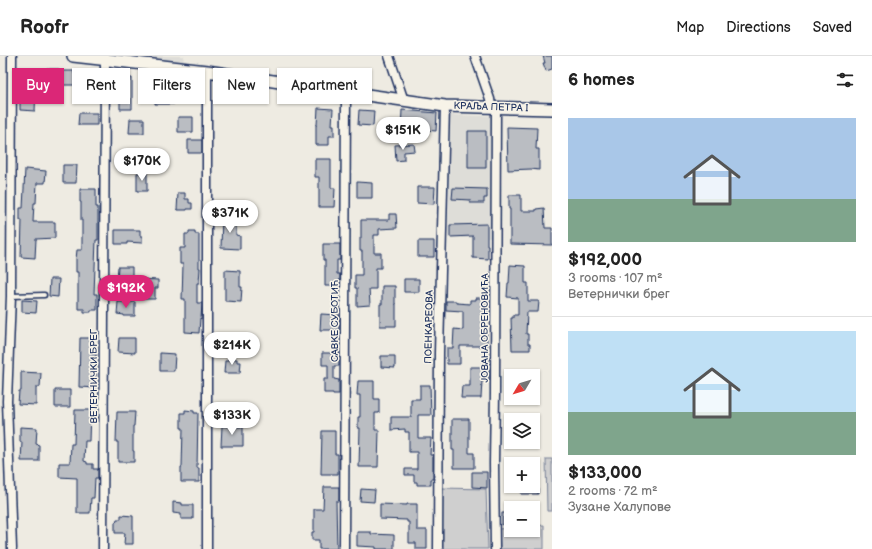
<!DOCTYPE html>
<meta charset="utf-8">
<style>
body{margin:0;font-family:"Balsamiq Sans",sans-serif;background:#f6f6f6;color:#222;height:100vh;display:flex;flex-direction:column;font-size:15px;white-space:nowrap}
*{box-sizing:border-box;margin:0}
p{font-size:13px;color:#767676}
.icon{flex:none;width:22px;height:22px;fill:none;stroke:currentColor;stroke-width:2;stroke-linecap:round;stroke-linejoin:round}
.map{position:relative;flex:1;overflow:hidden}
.sheet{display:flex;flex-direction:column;background:#fff;width:320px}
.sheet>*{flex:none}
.guide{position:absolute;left:12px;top:12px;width:380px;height:36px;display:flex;gap:8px}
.needle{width:26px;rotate:232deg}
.controls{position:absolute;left:504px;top:313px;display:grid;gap:8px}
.controls a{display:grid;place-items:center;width:36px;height:36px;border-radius:0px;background:#fff;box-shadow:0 1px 3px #0004;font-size:20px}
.price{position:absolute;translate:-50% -34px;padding:0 9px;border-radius:14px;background:#fff;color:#222;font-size:13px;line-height:26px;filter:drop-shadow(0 1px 2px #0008)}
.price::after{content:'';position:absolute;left:50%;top:24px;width:12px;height:9px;margin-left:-6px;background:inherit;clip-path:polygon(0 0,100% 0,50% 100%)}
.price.on{background:#db2777;color:#fff}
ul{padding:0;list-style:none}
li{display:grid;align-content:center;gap:8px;height:212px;padding:0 16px}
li+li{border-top:1px solid #e0e0e0}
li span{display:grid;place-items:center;height:124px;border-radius:0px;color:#555}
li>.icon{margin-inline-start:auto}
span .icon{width:72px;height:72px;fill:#fffc;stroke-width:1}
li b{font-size:17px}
h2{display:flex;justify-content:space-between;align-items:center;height:48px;padding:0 16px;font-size:17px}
.tag{padding:0 14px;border-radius:0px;background:#fff;box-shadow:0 1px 3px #0004;font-size:14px;line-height:36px}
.tag.on{background:#db2777;color:#fff}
header{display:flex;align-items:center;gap:24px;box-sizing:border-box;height:56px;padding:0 20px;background:#fff;border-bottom:1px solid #e0e0e0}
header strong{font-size:19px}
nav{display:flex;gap:22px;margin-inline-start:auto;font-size:14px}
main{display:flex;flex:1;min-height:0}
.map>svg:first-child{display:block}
</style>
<header>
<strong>Roofr</strong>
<nav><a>Map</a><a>Directions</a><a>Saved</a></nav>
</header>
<main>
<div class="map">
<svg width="552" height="493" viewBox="0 0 552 493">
<rect width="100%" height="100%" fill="#eeebe2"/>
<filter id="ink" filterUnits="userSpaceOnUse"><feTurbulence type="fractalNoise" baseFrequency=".025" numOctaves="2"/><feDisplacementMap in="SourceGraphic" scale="8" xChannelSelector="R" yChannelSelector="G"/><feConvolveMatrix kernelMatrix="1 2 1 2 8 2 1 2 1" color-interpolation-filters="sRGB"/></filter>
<g filter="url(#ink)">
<!-- built -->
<path fill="#deddd8" d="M132,0H184L183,8L162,4Z
M450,59L493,60L491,182H448Z"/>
<!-- green -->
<path fill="#cfcfcf" stroke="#757f96" d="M546,403H552V455H547Z
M442,432L486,433L488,493H442Z
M544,469V493H500L499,473L511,472V474H533V470Z"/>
<!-- building -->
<path fill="#babdc2" stroke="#1b2f5e" d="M543,0H552V13L546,15L543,7H545Z
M41,13H59V15H74V18H96V42L80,41V29H58V32L36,31L35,55L20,54V41H23L24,19H41Z
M119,22H132V53H120V34H119Z
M182,28L200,29L199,43H174V48H155V32H182Z
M217,30H237V45H217Z
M318,52L333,53L332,69H334V80H329V89H316V69H317Z
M359,54L374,55L373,70L358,69Z
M402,54L437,57L436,75L416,73V75L401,74Z
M79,57H97V69H78Z
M178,61H193V76H178Z
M130,63H144V77H129Z
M507,71L537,72L536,93H539V114L531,113L508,114Z
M468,75H486V112H468Z
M188,84H202V97H188Z
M414,88L415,95L404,96V104L396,105L395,89Z
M121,97H137V114H125V112H117V103H121Z
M315,103H331V132H335L334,151H319V121H315Z
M63,109H77L76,127H63Z
M25,113L46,115L45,127H37L36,147H34L33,166H55V182L36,183L35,202L21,201L22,164H20V152H23Z
M137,117H147V135H137Z
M357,126L372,127V142H357Z
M417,131H435L434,148L417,147Z
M453,132L487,133V142H484V147H470V144L452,143Z
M80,133H96V151H98V184H96L94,238H97V254H91V256H84V253H78V216H76V203L77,194H82V164H81V146H80Z
M178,137H185V143H189V147H192V153H187V154H177Z
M509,139H521V155H536V153L544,152L545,172H552V189L510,188V153H509Z
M389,158H396L397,172L379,173V179H374V197H381V212H376V233H369L370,249L357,250V232H355V219H362V195H360V182H361V164H389Z
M222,160L236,161V179L240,180V193L221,192Z
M487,168V189H488V203L473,202V180L450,181V169Z
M115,174H140V180H142V187L127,186V188H115Z
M189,175H195V178H199V212H200L199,227H197V247H202L201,263L200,262L199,277L185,276V243H182L183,208H180V192H185V178H189Z
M418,185H434V201H418Z
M323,188H340V204H337V218H340V230H325V204H323Z
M510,209L525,210V227H528V245H539L538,256H527L526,278H528V288H530V294H512L511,262H513V259H518V242L507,241L508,227H509Z
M118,211H132V223H117Z
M225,214L240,215V231H242L241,246L225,245Z
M50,223H59L58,241L49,240Z
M138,223L158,224V232H155V243H138Z
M404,223H419V236H404Z
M382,230H395V248H396V270H380V248H382Z
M476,242H488L487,263H483V276H487V290H460V308H447V292H453L454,273L463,274V255L446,254V245H456L457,247L470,248V244H476Z
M22,244L37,245L36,257L22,256Z
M118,246H135V260H124V259L117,258Z
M321,258L339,259V274H320Z
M80,282H93V298H96V332L79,331Z
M119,282H135V297L118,296Z
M160,297L175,298L174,315H160Z
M322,297H339V310H334V323L339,324V338H333V337H324V323H328V309H322Z
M381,300H395V312L381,311Z
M228,303H237V306H241L240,317H224L225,305H228Z
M470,311H489V325H482L481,342H461L462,330H470Z
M21,316L41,317L40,331H36V349L18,348L19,335H21Z
M358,325H374V343H379V357H375V374H379L378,411H359L360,372H358V361H360V339H357Z
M420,329H430L431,359H418V382H431L430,399H433V423H431V429H417V426H414V419H405V413H417V396H409V376H405V373L391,374V361H411V343H420Z
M55,334H70V351H55Z
M75,354H90L89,385H85L84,405L87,406V408H93V413H98V422H95L94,442H91L90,457H77V422L59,421V407H70L71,388H74Z
M185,354L194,355V357H198L197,412H199V426H181V411H182L183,372H181V357H185Z
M117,356H135L134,370H133V395H134V406H118V386H116Z
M452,363H469V397H474V412H454V394H452Z
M222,370L243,371V390H221Z
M20,371L37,372L36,388L39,389V405H21L22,386H20Z
M322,375H335V398H338V418H321Z
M472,416H487V432L472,431Z
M521,430H538V438H521Z
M324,431H339V445H336L337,493H319V484H312V476H314V453H323Z
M361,433L375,434L374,446L360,445Z
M173,446L182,447V449H193V463H181V458L173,457Z
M380,448L407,449V448H417V474H427V493H416V487H409V466H407V464L380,463Z
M502,457H511V469H502Z
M121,459L133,460V488H124L125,477H115V466H116L117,463H121Z
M357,476H371V478L394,479V493H376V491L357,490Z"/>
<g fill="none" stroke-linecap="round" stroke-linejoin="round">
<defs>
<path id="lane" d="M11,240L44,239"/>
<path id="street" d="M12,0L11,240L7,345L12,493
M389,0L404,45
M475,0L490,43L491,51
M103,493L105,4
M207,493V15
M344,493L346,36
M438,493L439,297L445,50
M495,493L494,407L495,337L496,51"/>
<path id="secondary" d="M73,0L207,15L346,36L445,50L552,53"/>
</defs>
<!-- lane casing -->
<use href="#lane" stroke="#1b2f5e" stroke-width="7"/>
<!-- street casing -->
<use href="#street" stroke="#1b2f5e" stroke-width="11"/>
<!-- secondary casing -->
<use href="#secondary" stroke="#1b2f5e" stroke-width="14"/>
<!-- lane -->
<use href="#lane" stroke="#f7f3e8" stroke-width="4"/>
<!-- street -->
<use href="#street" stroke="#f7f3e8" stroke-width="8"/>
<!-- secondary -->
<use href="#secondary" stroke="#f7f3e8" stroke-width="11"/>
</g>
</g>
<g text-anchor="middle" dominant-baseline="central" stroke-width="3" stroke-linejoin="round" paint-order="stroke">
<!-- street labels -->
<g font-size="10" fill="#1b2f5e" stroke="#f7f3e8">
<text transform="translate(491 51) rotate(2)">КРАЉА ПЕТРА I</text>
<text transform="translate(335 265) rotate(-90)">САВКЕ СУБОТИЋ</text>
<text transform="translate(429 271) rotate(-89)">ПОЕНКАРЕОВА</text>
<text transform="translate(485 272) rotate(-90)">ЈОВАНА ОБРЕНОВИЋА</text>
<text transform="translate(94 320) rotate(-90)">ВЕТЕРНИЧКИ БРЕГ</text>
</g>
</g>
</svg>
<div class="controls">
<a><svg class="needle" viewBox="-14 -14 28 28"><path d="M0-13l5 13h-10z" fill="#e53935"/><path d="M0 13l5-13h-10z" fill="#767676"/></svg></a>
<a><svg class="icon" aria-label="layers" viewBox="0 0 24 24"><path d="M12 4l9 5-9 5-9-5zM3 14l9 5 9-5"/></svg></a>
<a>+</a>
<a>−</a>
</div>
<b class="price" style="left:403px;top:95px">$151K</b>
<b class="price" style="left:142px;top:126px">$170K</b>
<b class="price" style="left:230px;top:178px">$371K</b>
<b class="price on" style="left:126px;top:253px">$192K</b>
<b class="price" style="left:232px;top:310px">$214K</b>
<b class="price" style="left:232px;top:380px">$133K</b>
<div class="guide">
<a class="tag on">Buy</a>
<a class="tag">Rent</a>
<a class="tag">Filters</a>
<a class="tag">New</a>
<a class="tag">Apartment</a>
</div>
</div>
<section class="sheet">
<h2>6 homes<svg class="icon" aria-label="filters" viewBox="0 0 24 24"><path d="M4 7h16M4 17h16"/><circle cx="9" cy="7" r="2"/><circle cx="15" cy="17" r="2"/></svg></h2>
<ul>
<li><span style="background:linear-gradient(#a9c7e8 65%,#7fa58c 0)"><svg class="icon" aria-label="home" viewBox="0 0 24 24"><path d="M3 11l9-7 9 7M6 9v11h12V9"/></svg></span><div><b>$192,000</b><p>3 rooms · 107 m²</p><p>Ветернички брег</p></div></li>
<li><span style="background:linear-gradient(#bfe0f5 65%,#7fa58c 0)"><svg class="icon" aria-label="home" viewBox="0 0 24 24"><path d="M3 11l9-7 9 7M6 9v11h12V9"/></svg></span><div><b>$133,000</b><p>2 rooms · 72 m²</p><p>Зузане Халупове</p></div></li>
</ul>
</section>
</main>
